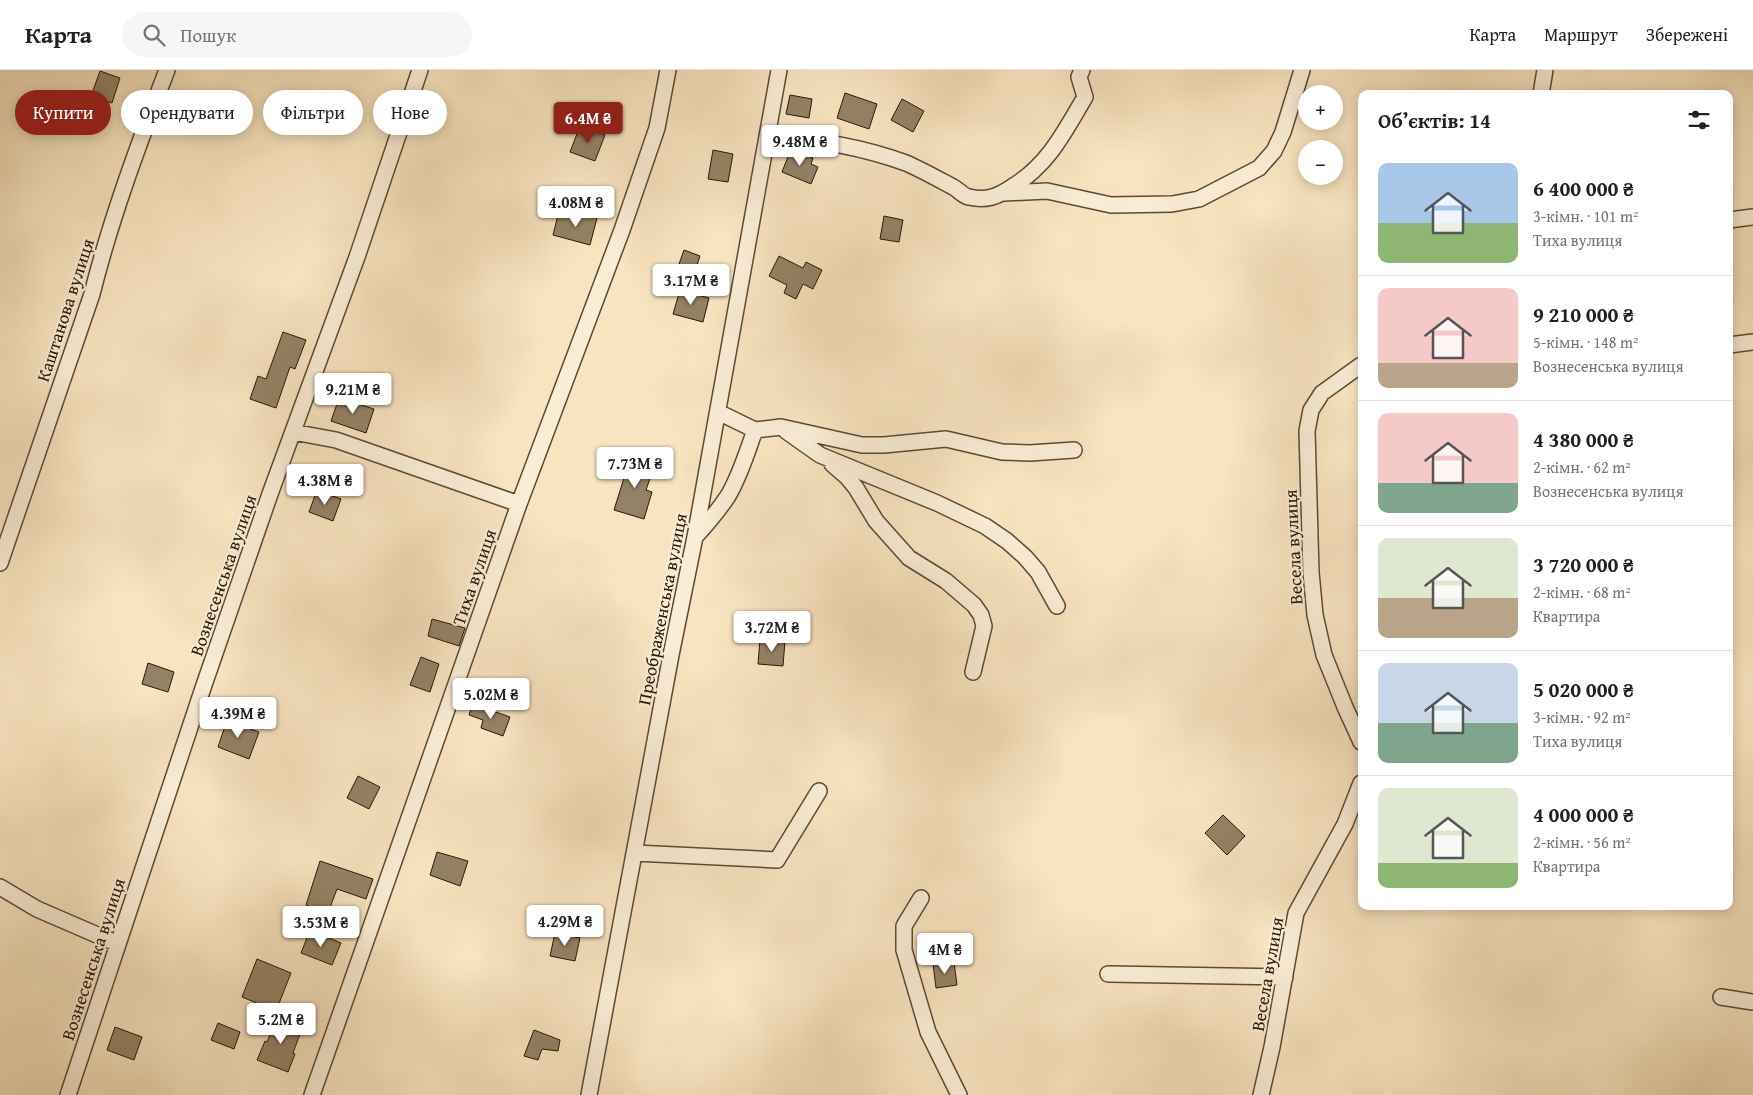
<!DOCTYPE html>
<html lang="uk">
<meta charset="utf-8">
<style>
body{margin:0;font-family:"Gentium Book Plus",serif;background:#f6f6f6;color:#202124;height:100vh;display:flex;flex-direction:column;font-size:19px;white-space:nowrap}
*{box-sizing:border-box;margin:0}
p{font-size:16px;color:#757577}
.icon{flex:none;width:28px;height:28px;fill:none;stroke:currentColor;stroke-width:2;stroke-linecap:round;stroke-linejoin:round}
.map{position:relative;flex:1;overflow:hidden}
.sheet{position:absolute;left:1358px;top:20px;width:375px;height:820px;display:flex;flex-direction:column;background:#fff;border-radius:10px;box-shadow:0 2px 12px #0003}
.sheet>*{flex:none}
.top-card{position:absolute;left:15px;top:20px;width:475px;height:45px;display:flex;gap:10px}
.buttons{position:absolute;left:1298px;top:15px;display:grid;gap:10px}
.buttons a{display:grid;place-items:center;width:45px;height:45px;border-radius:50%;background:#fff;box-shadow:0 2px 12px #0003;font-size:25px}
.price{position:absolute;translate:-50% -42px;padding:0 11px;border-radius:5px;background:#fff;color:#222;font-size:16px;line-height:32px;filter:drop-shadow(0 1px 2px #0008)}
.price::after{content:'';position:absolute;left:50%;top:30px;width:15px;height:11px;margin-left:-8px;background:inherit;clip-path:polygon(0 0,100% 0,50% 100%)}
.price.active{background:#8f2418;color:#fff}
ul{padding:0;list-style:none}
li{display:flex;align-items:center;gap:15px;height:125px;padding:0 20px}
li+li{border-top:1px solid #e0e0e0}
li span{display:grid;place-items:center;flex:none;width:140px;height:100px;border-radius:10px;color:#555}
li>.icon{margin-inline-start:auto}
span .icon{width:60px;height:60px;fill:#fffc;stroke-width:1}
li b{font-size:21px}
h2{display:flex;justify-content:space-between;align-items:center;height:60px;padding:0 20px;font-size:21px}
.chip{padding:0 18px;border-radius:22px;background:#fff;box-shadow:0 2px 12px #0003;font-size:18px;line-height:45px}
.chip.active{background:#8f2418;color:#fff}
header{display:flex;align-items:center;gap:30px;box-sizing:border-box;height:70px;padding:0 25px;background:#fff;border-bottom:1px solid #e0e0e0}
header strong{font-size:24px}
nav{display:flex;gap:28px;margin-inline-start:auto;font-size:18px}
.search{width:350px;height:45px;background:#f6f6f6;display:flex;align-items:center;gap:12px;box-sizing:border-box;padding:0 18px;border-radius:28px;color:#757577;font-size:19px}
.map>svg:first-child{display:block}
</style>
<header>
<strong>Карта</strong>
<div class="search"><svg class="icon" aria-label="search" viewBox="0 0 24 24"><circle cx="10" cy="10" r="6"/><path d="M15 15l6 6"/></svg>Пошук</div>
<nav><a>Карта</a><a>Маршрут</a><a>Збережені</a></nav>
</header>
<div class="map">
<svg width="1753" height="1025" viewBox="0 0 1753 1025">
<rect width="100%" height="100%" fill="#f8e4c0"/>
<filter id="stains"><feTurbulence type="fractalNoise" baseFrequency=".004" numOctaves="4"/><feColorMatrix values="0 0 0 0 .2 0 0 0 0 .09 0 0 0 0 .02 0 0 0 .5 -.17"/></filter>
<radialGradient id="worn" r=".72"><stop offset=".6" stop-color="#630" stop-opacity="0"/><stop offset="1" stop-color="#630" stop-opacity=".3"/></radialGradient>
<!-- building -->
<path fill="#948266" stroke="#271704" d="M100,1L120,8L112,33L91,26Z
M845,23L877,34L869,59L837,48Z
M790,25L812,29L809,48L786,44Z
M902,29L924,41L913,62L891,50Z
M580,56L605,65L595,91L570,82Z
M791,79L813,88L811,94L818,97L811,114L782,102Z
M713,80L733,84L728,112L708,109Z
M572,141L597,148L590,175L553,165L558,145L570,148Z
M884,146L903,150L899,172L880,169Z
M684,180L700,186L690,216L673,211Z
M779,186L803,198L806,192L822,200L813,219L803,214L796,229L784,223L787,215L769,206Z
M680,220L709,228L703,252L673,244Z
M283,262L306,270L295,299L290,297L276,338L250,329L258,306L266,309Z
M339,328L374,339L366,363L331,351Z
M628,388L654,397L646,420L652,422L644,449L614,440L624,408L621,407Z
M317,420L341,429L333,451L309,442Z
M432,549L465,558L459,576L428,566Z
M760,569L785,571L783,596L758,594Z
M421,587L439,594L430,622L410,615Z
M148,593L174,602L168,622L142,614Z
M473,634L510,647L503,666L481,658L483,650L469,645Z
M227,650L259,662L249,689L218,677Z
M358,706L380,717L369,739L347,728Z
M1223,745L1245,766L1227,785L1205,763Z
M437,782L468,791L460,816L430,805Z
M320,791L373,809L366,829L337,819L328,843L306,835Z
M310,860L341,873L332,895L301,883Z
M555,863L580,868L575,891L550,886Z
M257,889L291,903L276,941L242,927Z
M954,892L957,915L936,918L933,894Z
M278,946L303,956L293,983L295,984L288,1002L257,990L265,971L267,972Z
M218,953L240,962L234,979L211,970Z
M115,957L142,967L134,990L107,980Z
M534,960L560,970L558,981L542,979L538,990L524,986Z"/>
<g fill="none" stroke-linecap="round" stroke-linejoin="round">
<defs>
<path id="minor" d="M1541,24L1545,0
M768,66C814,69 862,77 906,93C922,100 938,109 953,117C959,120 963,126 969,127C986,131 997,127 1012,117C1048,95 1064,63 1085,27L1079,7L1082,0
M1004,123L1047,121L1111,135L1172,134L1199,129L1259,98L1274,81L1283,62L1302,0
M1729,150L1753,147
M1729,275L1753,272
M1361,295L1322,323L1311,340L1307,361L1311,502L1315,545L1324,585L1345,637L1361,672
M718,342L755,360L781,357L862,375H884L946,369L1002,382L1030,383L1074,380
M786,361L820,385L937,433L985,456L1007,471L1025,487L1038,502L1057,536
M293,362L336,370L519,434
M832,394L847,407L856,418L876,451L909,488L946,511L974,535L981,545L984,556L973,602
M695,467C707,454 718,441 728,426C740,406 747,382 755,360
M0,493L92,224C111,148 139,73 167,0
M635,783L777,790L819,721
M0,817L37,839L118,874
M921,828L904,856V880L928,962L959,1025
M1108,904L1285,907
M1721,927L1753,932
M68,1025L203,618L270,424L357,187L420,0
M312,1025L519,434L622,160L657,58L668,0
M589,1025L671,585L695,467L779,0
M1261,1025L1272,977L1296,843L1345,754L1361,713"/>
</defs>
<!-- minor casing -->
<use href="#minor" stroke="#5b4a33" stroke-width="18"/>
<!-- minor -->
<use href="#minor" stroke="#faedd6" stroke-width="15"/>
</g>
<g text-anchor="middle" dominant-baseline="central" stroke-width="4.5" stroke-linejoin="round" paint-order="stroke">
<!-- street labels -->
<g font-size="18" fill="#271704" stroke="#faedd6">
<text transform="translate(65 240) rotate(-72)">Каштанова вулиця</text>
<text transform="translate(1293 477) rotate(-93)">Весела вулиця</text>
<text transform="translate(223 505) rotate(-71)">Вознесенська вулиця</text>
<text transform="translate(474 507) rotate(-71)">Тиха вулиця</text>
<text transform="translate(662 539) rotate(-79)">Преображенська вулиця</text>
<text transform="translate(93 889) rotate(-72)">Вознесенська вулиця</text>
<text transform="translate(1267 904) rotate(-80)">Весела вулиця</text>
</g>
</g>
<rect width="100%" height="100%" filter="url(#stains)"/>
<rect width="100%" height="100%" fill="url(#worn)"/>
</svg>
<div class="buttons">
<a>+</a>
<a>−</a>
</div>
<b class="price active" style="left:588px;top:74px">6.4M ₴</b>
<b class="price" style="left:800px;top:97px">9.48M ₴</b>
<b class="price" style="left:576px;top:158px">4.08M ₴</b>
<b class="price" style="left:691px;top:236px">3.17M ₴</b>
<b class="price" style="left:353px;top:345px">9.21M ₴</b>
<b class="price" style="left:635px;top:419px">7.73M ₴</b>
<b class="price" style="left:325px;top:436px">4.38M ₴</b>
<b class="price" style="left:772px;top:583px">3.72M ₴</b>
<b class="price" style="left:491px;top:650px">5.02M ₴</b>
<b class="price" style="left:238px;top:669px">4.39M ₴</b>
<b class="price" style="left:565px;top:877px">4.29M ₴</b>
<b class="price" style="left:321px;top:878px">3.53M ₴</b>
<b class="price" style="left:945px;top:905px">4M ₴</b>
<b class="price" style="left:281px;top:975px">5.2M ₴</b>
<div class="top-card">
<a class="chip active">Купити</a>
<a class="chip">Орендувати</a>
<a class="chip">Фільтри</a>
<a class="chip">Нове</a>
</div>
<section class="sheet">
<h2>Об’єктів: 14<svg class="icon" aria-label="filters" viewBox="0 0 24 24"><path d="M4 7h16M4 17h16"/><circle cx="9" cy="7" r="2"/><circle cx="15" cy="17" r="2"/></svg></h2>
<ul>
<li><span style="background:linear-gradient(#a9c7e8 60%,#8fb573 0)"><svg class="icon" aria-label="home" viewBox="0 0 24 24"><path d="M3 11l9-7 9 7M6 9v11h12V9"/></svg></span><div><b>6 400 000 ₴</b><p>3-кімн. · 101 m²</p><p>Тиха вулиця</p></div></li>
<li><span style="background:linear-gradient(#f6c9c9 75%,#b9a48a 0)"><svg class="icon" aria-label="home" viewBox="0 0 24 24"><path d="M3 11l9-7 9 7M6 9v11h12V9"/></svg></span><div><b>9 210 000 ₴</b><p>5-кімн. · 148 m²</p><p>Вознесенська вулиця</p></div></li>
<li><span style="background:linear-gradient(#f6c9c9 70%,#7fa58c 0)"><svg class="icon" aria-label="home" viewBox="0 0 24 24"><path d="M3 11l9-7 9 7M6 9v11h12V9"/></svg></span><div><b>4 380 000 ₴</b><p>2-кімн. · 62 m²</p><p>Вознесенська вулиця</p></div></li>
<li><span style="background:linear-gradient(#dfe7d0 60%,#b9a48a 0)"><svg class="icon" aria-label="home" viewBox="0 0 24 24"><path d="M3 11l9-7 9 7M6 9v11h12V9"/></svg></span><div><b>3 720 000 ₴</b><p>2-кімн. · 68 m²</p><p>Квартира</p></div></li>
<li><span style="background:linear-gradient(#c9d6e8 60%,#7fa58c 0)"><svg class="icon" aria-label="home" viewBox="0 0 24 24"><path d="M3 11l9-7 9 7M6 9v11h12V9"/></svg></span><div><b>5 020 000 ₴</b><p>3-кімн. · 92 m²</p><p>Тиха вулиця</p></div></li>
<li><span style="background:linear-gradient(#dfe7d0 75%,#8fb573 0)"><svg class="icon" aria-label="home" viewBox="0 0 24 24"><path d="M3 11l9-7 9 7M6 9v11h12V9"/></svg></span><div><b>4 000 000 ₴</b><p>2-кімн. · 56 m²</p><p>Квартира</p></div></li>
</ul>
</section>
</div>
